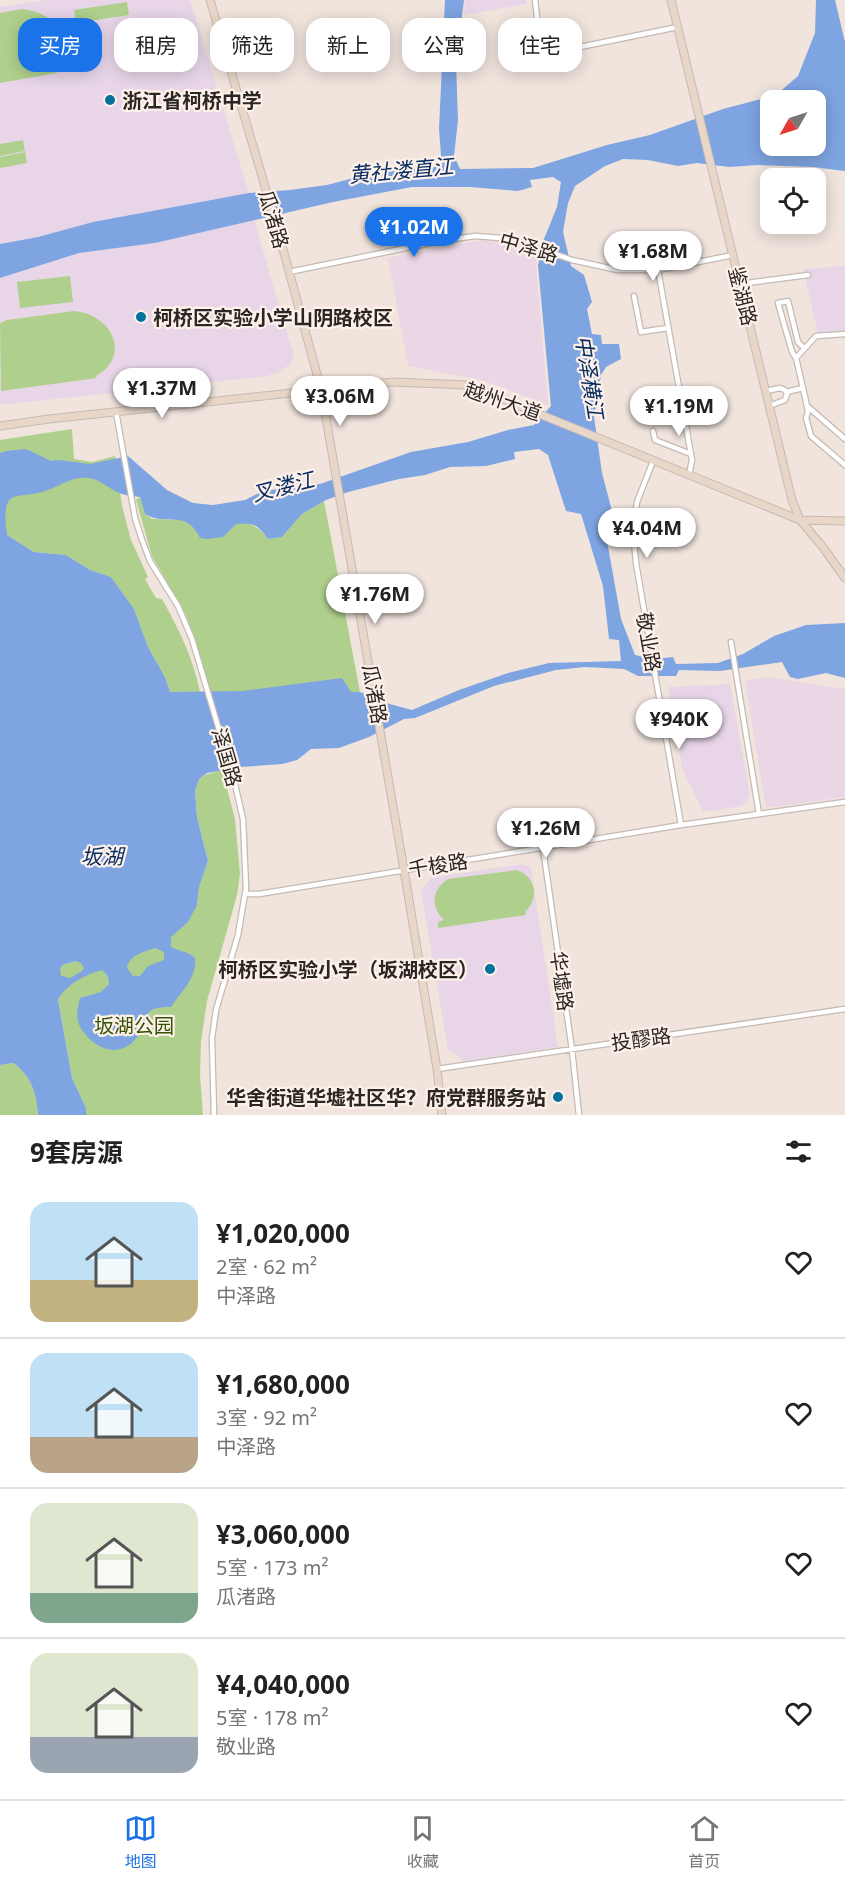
<!DOCTYPE html>
<html lang="zh">
<meta charset="utf-8">
<style>
body{margin:0;font-family:"Noto Sans","Noto Sans SC",sans-serif;background:#f2f2f2;color:#222;height:100vh;display:flex;flex-direction:column;font-size:22px;white-space:nowrap}
*{box-sizing:border-box;margin:0}
p{font-size:20px;color:#767676}
.icon{flex:none;width:33px;height:33px;fill:none;stroke:currentColor;stroke-width:2;stroke-linecap:round;stroke-linejoin:round}
.map{position:relative;height:1115px;overflow:hidden}
.drawer{display:flex;flex-direction:column;background:#fff;flex:1}
.drawer>*{flex:none}
.hud{position:absolute;left:18px;top:18px;width:810px;height:54px;display:flex;gap:12px}
.needle{width:39px;rotate:231deg}
.tools{position:absolute;left:760px;top:90px;display:grid;gap:12px}
.tools a{display:grid;place-items:center;width:66px;height:66px;border-radius:12px;background:#fff;box-shadow:0 3px 15px #0003;font-size:30px}
.price{position:absolute;translate:-50% -51px;padding:0 14px;border-radius:21px;background:#fff;color:#222;font-size:20px;line-height:39px;filter:drop-shadow(0 2px 3px #0008)}
.price::after{content:'';position:absolute;left:50%;top:36px;width:18px;height:14px;margin-left:-9px;background:inherit;clip-path:polygon(0 0,100% 0,50% 100%)}
.price.selected{background:#1a73e8;color:#fff}
ul{padding:0;list-style:none}
li{display:flex;align-items:center;gap:18px;height:150px;padding:0 30px}
li+li{border-top:2px solid #e0e0e0}
li span{display:grid;place-items:center;flex:none;width:168px;height:120px;border-radius:18px;color:#555}
li>.icon{margin-inline-start:auto}
span .icon{width:72px;height:72px;fill:#fffc;stroke-width:1}
li b{font-size:26px}
h2{display:flex;justify-content:space-between;align-items:center;height:72px;padding:0 30px;font-size:26px}
.chip{padding:0 21px;border-radius:18px;background:#fff;box-shadow:0 3px 15px #0003;font-size:21px;line-height:54px}
.chip.selected{background:#1a73e8;color:#fff}
.dock{display:flex;justify-content:space-around;align-items:center;height:84px;border-top:2px solid #e0e0e0;background:#fff;font-size:16px;color:#767676}
.dock a{display:grid;justify-items:center;gap:3px}
.dock .selected{color:#1a73e8}
.map>svg:first-child{display:block}
</style>
<div class="map">
<svg width="845" height="1115" viewBox="0 0 845 1115">
<rect width="100%" height="100%" fill="#f0e4dd"/>
<!-- commercial -->
<path fill="#ead6e4" d="M482,240L515,245L539,253L536,266L548,405L482,380L408,366L388,258Z
M766,677L845,689V797L766,808L745,681Z"/>
<!-- education -->
<path fill="#e8d6e8" d="M45,0H190L249,193L93,222L38,237L0,244V7Z
M465,0H526L527,4L464,15Z
M254,220L294,356L290,364L280,372L267,376L0,405V278L79,253L155,243Z
M845,266V331L818,333L803,269Z
M730,684L750,796L742,806L703,812L682,768L668,687Z
M522,864L531,868L558,1047L464,1061L448,1049L421,891L431,878Z"/>
<!-- green -->
<path fill="#afd08d" d="M127,2L129,15L76,23L74,10Z
M22,9C44,11 67,25 62,51C60,60 56,64 57,73L0,83V13Z
M23,140L25,151L0,156V144Z
M25,152L27,163L0,168V157Z
M70,276L73,302L20,308L17,282Z
M74,311C112,314 132,356 96,376L97,378L1,391L0,323L7,320Z
M72,429L74,459L92,462L115,456L122,506L131,540L148,577L145,579L156,598L162,599C179,629 193,658 200,692H170L165,677L148,647L134,609L111,577L90,570L66,555L34,552L7,535L0,526V440Z
M140,497L145,514L152,519L184,520L195,527C224,523 248,512 268,539L282,537L302,514L324,501L360,692H209L186,615L152,556L136,500Z
M222,770L235,819L240,874L237,895L207,1001L201,1041L200,1075L203,1115H86V1108L72,1078L58,998L60,969L62,965L76,961L197,905L199,887L208,861L197,817L195,791L199,779L205,775Z
M517,870C536,877 540,898 525,912L526,915L438,928V922L444,920C430,907 432,889 448,879Z
M13,1063C31,1075 37,1094 38,1115H0V1065Z"/>
<!-- water -->
<path fill="#7ea4e1" fill-rule="evenodd" d="M445,0H464L456,63L458,120L454,156L460,169L533,168L607,145L650,135L723,109L776,95L798,76L815,33L816,0H835L845,42V171L813,167L757,165L730,167L697,163L678,166L648,160L623,159L605,166L575,186L568,203L563,232L571,266L584,275L592,302L587,309L592,334L601,335L602,344H619L621,359L606,367L601,375L594,417L602,473L611,507L607,541L621,619L635,655L655,659L673,657L676,664L718,663L743,654L774,636L806,625L845,623V678L826,673L798,679L790,677L782,662L720,671L679,670L676,676H638L624,669L585,667L556,670L494,686L415,718L404,719L369,737L339,748L311,749L297,760L282,764L241,767L207,773L199,779L195,791L197,817L208,861L199,887L197,905L188,922L171,937V947C180,952 188,951 195,958C197,979 181,991 171,1007C164,1007 155,1007 149,1012C143,1018 146,1022 144,1029C143,1032 140,1034 138,1036C122,1059 96,1051 82,1030C75,1020 77,1009 80,998L101,992L109,984L108,976L102,970C84,975 69,983 58,999L72,1078L86,1108V1115H38C37,1094 31,1075 13,1063L0,1065V453L6,451L26,449L51,461L59,460L90,464L128,456L167,490L193,503L213,505L245,500L263,491L320,484L411,452L468,442L508,430L534,425L551,406L538,265L544,239L557,207L561,182L553,177L530,180L532,187L518,191L470,187H412L333,202L155,243L79,253L0,278V244L38,237L93,222L249,193L290,190L327,185L373,173L402,169H432L440,161L441,155L439,129ZM771,100H816V146H771ZM539,449L548,455L566,511L581,514L603,586L609,639L619,640L621,661L549,663L508,673L459,690L412,710L386,703L360,692H351L342,678L243,691L170,692L165,677L148,647L134,609L111,577L90,570L66,555L34,552L7,535C0,482 18,502 48,490C62,485 72,476 88,478C100,479 110,490 122,494C128,496 134,496 140,497L145,514C166,527 186,508 200,538L207,539L223,537L236,524C254,523 257,524 268,539L282,537L302,514L326,500L348,492L399,479L425,475L450,467L486,466L515,459L514,452ZM155,948L164,952V960L148,966L140,976H133L127,968C129,955 144,952 155,948ZM76,961L81,963L84,968L82,971L70,978L61,976L60,970L62,965Z"/>
<g fill="none" stroke-linecap="round" stroke-linejoin="round">
<defs>
<path id="street" d="M535,0L541,52L575,48L678,27
M658,270L692,460L689,475
M289,272L440,241L475,236L512,239L572,260L618,270H658L733,255
M740,284L808,275
M634,296L641,332L668,328
M796,358L792,352L778,303L788,301L798,342L804,348
M803,388L808,411L806,418L811,436L845,465
M766,391L780,388L785,390L787,394L785,400L769,406
M786,392L803,388L796,358L816,336L845,334
M807,406L845,439
M116,412L135,518L141,537L150,561L178,606L192,639L234,780L243,819L246,888L238,935L216,1010L212,1038L214,1115
M653,431L655,440L691,454
M653,461L637,502L633,530L636,563L681,825
M731,642L759,814
M543,848L572,1050L579,1115
M245,894H259L681,825L845,802
M437,1069L845,1009"/>
<path id="secondary" d="M210,0L277,227L321,389L404,870L437,1069L442,1115
M671,0L792,500L800,520L822,546L845,578
M0,426L49,419L393,382L468,385L800,520L845,521"/>
</defs>
<!-- street casing -->
<use href="#street" stroke="#c5bab3" stroke-width="7"/>
<!-- secondary casing -->
<use href="#secondary" stroke="#c5bab3" stroke-width="9"/>
<!-- street -->
<use href="#street" stroke="#fff" stroke-width="4.5"/>
<!-- secondary -->
<use href="#secondary" stroke="#e8d7c8" stroke-width="7"/>
</g>
<!-- markers -->
<g fill="#03719d" stroke="#fdf1ea" stroke-width="2">
<circle cx="110" cy="100" r="6"/>
<circle cx="141" cy="317" r="6"/>
<circle cx="490" cy="969" r="6"/>
<circle cx="558" cy="1097" r="6"/>
</g>
<g text-anchor="middle" dominant-baseline="central" stroke-width="4.5" stroke-linejoin="round" paint-order="stroke">
<!-- poi labels -->
<g font-size="20" font-weight="bold" fill="#2a2623" stroke="#fdf1ea" text-anchor="start">
<text x="122" y="100">浙江省柯桥中学</text>
<text x="153" y="317">柯桥区实验小学山阴路校区</text>
<text x="478" y="969" text-anchor="end">柯桥区实验小学（坂湖校区）</text>
<text x="546" y="1097" text-anchor="end">华舍街道华墟社区华？府党群服务站</text>
</g>
<!-- street labels -->
<g font-size="20" fill="#2a2623" stroke="#fdf1ea">
<text transform="translate(274 219) rotate(74)">瓜渚路</text>
<text transform="translate(529 247) rotate(16)">中泽路</text>
<text transform="translate(743 296) rotate(76)">鉴湖路</text>
<text transform="translate(503 401) rotate(19)">越州大道</text>
<text transform="translate(649 642) rotate(80)">敬业路</text>
<text transform="translate(375 694) rotate(80)">瓜渚路</text>
<text transform="translate(227 757) rotate(74)">泽国路</text>
<text transform="translate(438 865) rotate(-9)">千梭路</text>
<text transform="translate(562 981) rotate(82)">华墟路</text>
<text transform="translate(641 1039) rotate(-8)">投醪路</text>
</g>
<!-- park labels -->
<g font-size="20" fill="#345105" stroke="#fdf1ea">
<text x="134" y="1025">坂湖公园</text>
</g>
<!-- water labels -->
<g font-size="21" font-style="italic" fill="#092d63" stroke="#fdf1ea">
<text transform="translate(401 170) rotate(-5)">黄社溇直江</text>
<text transform="translate(590 377) rotate(81)">中泽横江</text>
<text transform="translate(283 486) rotate(-14)">叉溇江</text>
<text x="102" y="856">坂湖</text>
</g>
</g>
</svg>
<div class="tools">
<a><svg class="needle" viewBox="-14 -14 28 28"><path d="M0-13l5 13h-10z" fill="#e53935"/><path d="M0 13l5-13h-10z" fill="#767676"/></svg></a>
<a><svg class="icon" aria-label="locate" viewBox="0 0 24 24"><circle cx="12" cy="12" r="6"/><path d="M12 2v4M12 18v4M2 12h4M18 12h4"/></svg></a>
</div>
<b class="price selected" style="left:414px;top:258px">¥1.02M</b>
<b class="price" style="left:653px;top:282px">¥1.68M</b>
<b class="price" style="left:162px;top:419px">¥1.37M</b>
<b class="price" style="left:340px;top:427px">¥3.06M</b>
<b class="price" style="left:679px;top:437px">¥1.19M</b>
<b class="price" style="left:647px;top:559px">¥4.04M</b>
<b class="price" style="left:375px;top:625px">¥1.76M</b>
<b class="price" style="left:679px;top:750px">¥940K</b>
<b class="price" style="left:546px;top:859px">¥1.26M</b>
<div class="hud">
<a class="chip selected">买房</a>
<a class="chip">租房</a>
<a class="chip">筛选</a>
<a class="chip">新上</a>
<a class="chip">公寓</a>
<a class="chip">住宅</a>
</div>
</div>
<section class="drawer">
<h2>9套房源<svg class="icon" aria-label="filters" viewBox="0 0 24 24"><path d="M4 7h16M4 17h16"/><circle cx="9" cy="7" r="2"/><circle cx="15" cy="17" r="2"/></svg></h2>
<ul>
<li><span style="background:linear-gradient(#bfe0f5 65%,#c2b280 0)"><svg class="icon" aria-label="home" viewBox="0 0 24 24"><path d="M3 11l9-7 9 7M6 9v11h12V9"/></svg></span><div><b>¥1,020,000</b><p>2室 · 62 m²</p><p>中泽路</p></div><svg class="icon" aria-label="heart" viewBox="0 0 24 24"><path d="M12 20l-8-8c-3-5 5-10 8-4 3-6 11-1 8 4z"/></svg></li>
<li><span style="background:linear-gradient(#bfe0f5 70%,#b9a48a 0)"><svg class="icon" aria-label="home" viewBox="0 0 24 24"><path d="M3 11l9-7 9 7M6 9v11h12V9"/></svg></span><div><b>¥1,680,000</b><p>3室 · 92 m²</p><p>中泽路</p></div><svg class="icon" aria-label="heart" viewBox="0 0 24 24"><path d="M12 20l-8-8c-3-5 5-10 8-4 3-6 11-1 8 4z"/></svg></li>
<li><span style="background:linear-gradient(#dfe7d0 75%,#7fa58c 0)"><svg class="icon" aria-label="home" viewBox="0 0 24 24"><path d="M3 11l9-7 9 7M6 9v11h12V9"/></svg></span><div><b>¥3,060,000</b><p>5室 · 173 m²</p><p>瓜渚路</p></div><svg class="icon" aria-label="heart" viewBox="0 0 24 24"><path d="M12 20l-8-8c-3-5 5-10 8-4 3-6 11-1 8 4z"/></svg></li>
<li><span style="background:linear-gradient(#dfe7d0 70%,#9aa5b1 0)"><svg class="icon" aria-label="home" viewBox="0 0 24 24"><path d="M3 11l9-7 9 7M6 9v11h12V9"/></svg></span><div><b>¥4,040,000</b><p>5室 · 178 m²</p><p>敬业路</p></div><svg class="icon" aria-label="heart" viewBox="0 0 24 24"><path d="M12 20l-8-8c-3-5 5-10 8-4 3-6 11-1 8 4z"/></svg></li>
</ul>
</section>
<nav class="dock">
<a class="selected"><svg class="icon" aria-label="map" viewBox="0 0 24 24"><path d="M3 6l6-2 6 2 6-2v14l-6 2-6-2-6 2zM9 4v14M15 6v14"/></svg>地图</a>
<a><svg class="icon" aria-label="saved" viewBox="0 0 24 24"><path d="M7 4h10v16l-5-4-5 4z"/></svg>收藏</a>
<a><svg class="icon" aria-label="home" viewBox="0 0 24 24"><path d="M3 11l9-7 9 7M6 9v11h12V9"/></svg>首页</a>
</nav>
